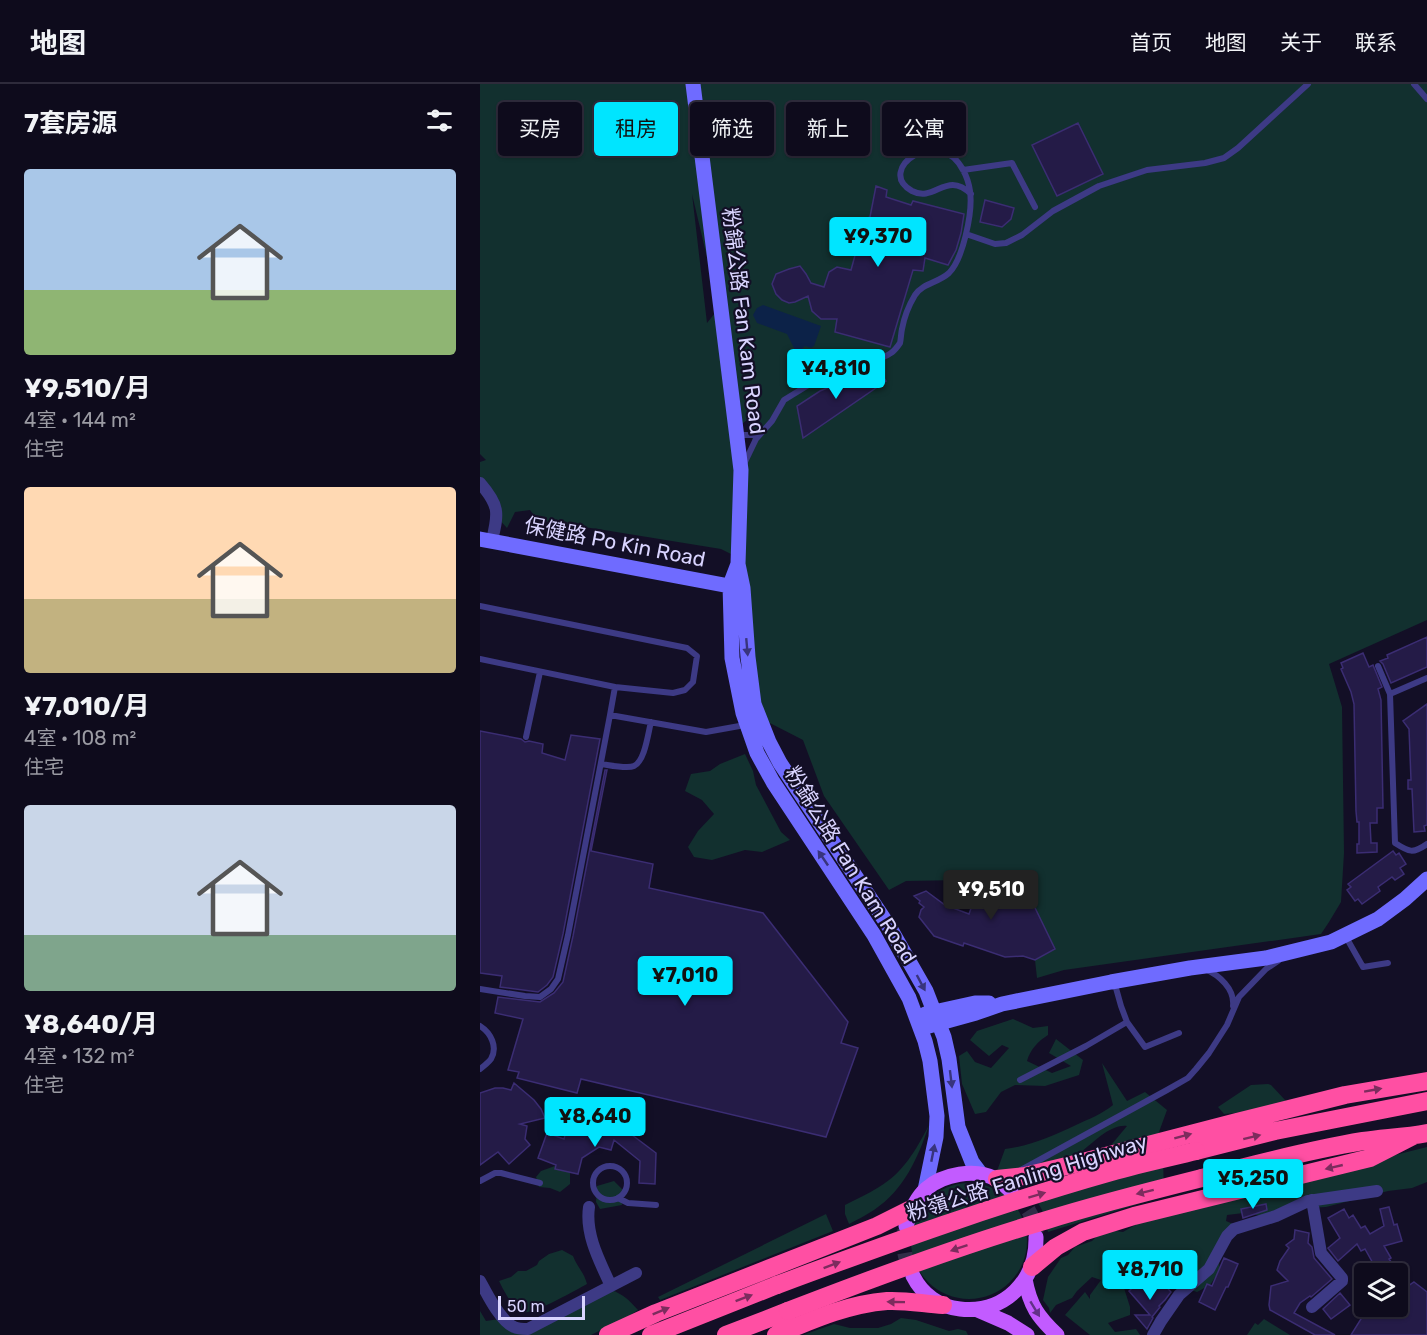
<!DOCTYPE html>
<html lang="zh">
<meta charset="utf-8">
<style>
body{margin:0;font-family:Rubik,"Noto Sans SC",sans-serif;background:#1c1929;color:#f1f3f6;height:100vh;display:flex;flex-direction:column;font-size:22px;white-space:nowrap}
*{box-sizing:border-box;margin:0}
p{font-size:20px;color:#9b9ba3}
.icon{flex:none;width:33px;height:33px;fill:none;stroke:currentColor;stroke-width:2;stroke-linecap:round;stroke-linejoin:round}
.map{position:relative;flex:1;overflow:hidden}
.details{display:flex;flex-direction:column;background:#0e0b1c;width:480px}
.details>*{flex:none}
.hud{position:absolute;left:18px;top:18px;width:570px;height:54px;display:flex;gap:12px}
.controls{position:absolute;left:874px;top:1179px;display:grid;gap:12px}
.controls a{display:grid;place-items:center;width:54px;height:54px;border-radius:6px;background:#0e0b1c;box-shadow:0 2px 4px #0004,0 0 0 2px #2e2b3b;font-size:30px}
.scale{position:absolute;left:18px;bottom:15px;width:87px;box-sizing:border-box;padding-left:6px;border:3px solid #d9d4ff;border-top:0;font-size:16px;line-height:21px;white-space:nowrap;color:#d9d4ff;-webkit-text-stroke:4px #130f26;paint-order:stroke}
.price{position:absolute;translate:-50% -51px;padding:0 14px;border-radius:6px;background:#00e5ff;color:#111;font-size:20px;line-height:39px;filter:drop-shadow(0 2px 3px #0008)}
.price::after{content:'';position:absolute;left:50%;top:36px;width:18px;height:14px;margin-left:-9px;background:inherit;clip-path:polygon(0 0,100% 0,50% 100%)}
.price.active{background:#222;color:#fff}
ul{padding:0;list-style:none}
li{display:grid;align-content:center;gap:12px;height:318px;padding:0 24px}
li span{display:grid;place-items:center;height:186px;border-radius:6px;color:#555}
li>.icon{margin-inline-start:auto}
span .icon{width:108px;height:108px;fill:#fffc;stroke-width:1}
li b{font-size:26px}
h2{display:flex;justify-content:space-between;align-items:center;height:72px;padding:0 24px;font-size:26px}
.pill{padding:0 21px;border-radius:6px;background:#0e0b1c;box-shadow:0 2px 4px #0004,0 0 0 2px #2e2b3b;font-size:21px;line-height:54px}
.pill.active{background:#00e5ff;color:#111}
header{display:flex;align-items:center;gap:36px;box-sizing:border-box;height:84px;padding:0 30px;background:#0e0b1c;border-bottom:2px solid #2e2b3b}
header strong{font-size:28px}
nav{display:flex;gap:33px;margin-inline-start:auto;font-size:21px}
main{display:flex;flex:1;min-height:0}
.map>svg:first-child{display:block}
</style>
<header>
<strong>地图</strong>
<nav><a>首页</a><a>地图</a><a>关于</a><a>联系</a></nav>
</header>
<main>
<section class="details">
<h2>7套房源<svg class="icon" aria-label="filters" viewBox="0 0 24 24"><path d="M4 7h16M4 17h16"/><circle cx="9" cy="7" r="2"/><circle cx="15" cy="17" r="2"/></svg></h2>
<ul>
<li><span style="background:linear-gradient(#a9c7e8 65%,#8fb573 0)"><svg class="icon" aria-label="home" viewBox="0 0 24 24"><path d="M3 11l9-7 9 7M6 9v11h12V9"/></svg></span><div><b>¥9,510/月</b><p>4室 · 144 m²</p><p>住宅</p></div></li>
<li><span style="background:linear-gradient(#ffd9b3 60%,#c2b280 0)"><svg class="icon" aria-label="home" viewBox="0 0 24 24"><path d="M3 11l9-7 9 7M6 9v11h12V9"/></svg></span><div><b>¥7,010/月</b><p>4室 · 108 m²</p><p>住宅</p></div></li>
<li><span style="background:linear-gradient(#c9d6e8 70%,#7fa58c 0)"><svg class="icon" aria-label="home" viewBox="0 0 24 24"><path d="M3 11l9-7 9 7M6 9v11h12V9"/></svg></span><div><b>¥8,640/月</b><p>4室 · 132 m²</p><p>住宅</p></div></li>
</ul>
</section>
<div class="map">
<svg width="947" height="1251" viewBox="0 0 947 1251">
<rect width="100%" height="100%" fill="#130f26"/>
<!-- green -->
<path fill="#12302f" fill-rule="evenodd" d="M0,0H947V536L849,580L862,623L864,769L861,818L849,838L841,850L584,886L557,894L555,876L575,865L541,795L426,797L409,806L344,712L323,656L284,636L270,572L263,476L241,465L118,445L58,437L50,426L35,428L27,444L16,432L0,402V378L6,376L0,370ZM212,110L239,224L227,239ZM267,336L272,353L273,368L258,383L257,344Z
M265,670L273,687L276,701L301,748L310,756L282,768L265,766L232,776L214,773L208,763L218,747L234,730L222,716L205,707L211,690L230,687L240,680Z
M533,935L553,944L568,942V951C558,957 550,966 547,977L572,989L591,982L569,969L576,955L603,976L599,991L565,1002L535,1001L521,1008L506,1028L495,1030L482,1000L479,972L487,967L495,978L511,984L529,964L522,961L509,972L490,956L497,947Z
M622,979L647,1017L665,1008L687,1026L679,1048L682,1062L634,1075L632,1060L647,1042C630,1040 613,1059 600,1069L615,1081L517,1087L525,1065C550,1062 573,1052 596,1041C609,1035 622,1030 633,1021Z
M788,1000L791,1001L806,1017L767,1028L744,1030L738,1023L771,1001Z
M449,1041C438,1074 424,1106 394,1126C386,1131 377,1136 369,1140L365,1130V1121C376,1115 388,1110 399,1103C423,1089 436,1066 449,1041Z
M947,1063V1098L932,1104L908,1107L846,1123L807,1125L788,1132L776,1131L772,1128L747,1131L746,1137L753,1140L739,1179L740,1186L730,1201L717,1208C705,1204 694,1201 684,1194L672,1198L654,1196L644,1204L650,1223V1231L628,1239L635,1248L656,1245L660,1251H610L585,1231L605,1208L610,1215V1211L621,1196L612,1193L597,1207L592,1214L576,1221L570,1229L569,1224L563,1216L568,1193L581,1174L588,1171L595,1163L612,1157L617,1152L628,1146L643,1148L669,1133Z
M683,1070L684,1112L568,1148L562,1126L556,1115Z
M75,1082L84,1083L90,1088V1100L80,1108L70,1104L59,1103L56,1093L61,1087Z
M134,1097L144,1107L141,1109L142,1121L120,1125L116,1118L117,1102Z
M431 1157a58 58 0 1 1 116 0a58 58 0 1 1-116 0Z
M346,1130L353,1147L180,1216L178,1213Z
M82,1166L93,1172C97,1183 104,1188 107,1200C96,1206 51,1232 41,1228C33,1225 23,1205 19,1197L31,1193L38,1187H46L57,1181L59,1177L69,1170Z
M131,1206C143,1210 149,1216 158,1226L147,1233L111,1251H0V1227L6,1237L19,1235L30,1247Z
M421,1234L436,1236L469,1247L478,1245L486,1247L488,1251H323L354,1240L370,1244H398L411,1240Z
M784,1235L810,1251H767L775,1239L778,1241Z"/>
<!-- water -->
<path fill="#0c2248" d="M283,221L341,242L334,262L331,264L325,262L317,270L307,250L277,239L273,231L277,224Z"/>
<!-- building -->
<path fill="#241b47" stroke="#3b2d73" stroke-width="1.5" d="M598,39L623,90L577,112L552,61Z
M396,102L407,106L406,113L431,121L433,117L484,130L481,149L476,166L468,181L445,174L443,187L433,186L410,263L355,248L357,235H341L332,227L328,212L315,218L309,219L302,216L296,210L292,200L296,190L309,185L320,182L326,190L331,199L344,203L349,188L357,183L371,186L385,135L390,133Z
M505,116L534,124L531,135L522,143L500,138Z
M396,282L406,297L323,354L317,322L340,307L357,300L377,295Z
M947,553V583L911,599L903,580L900,577L908,574L907,571Z
M883,569L889,583L893,581L902,603L898,605L901,616L903,724H897V739H890L891,759H897V768L877,769V760H879V738H877L876,727L874,620L871,608L861,585L863,584L861,579Z
M947,620V741L944,742L945,747L934,748L932,705H928V696H931L929,645L923,637Z
M0,647L41,655L45,658L49,657L63,660L62,669L85,676L91,651L120,655L83,850L73,893L67,901L58,908L20,903L22,892L0,889Z
M125,686H127L111,767L173,780L169,804L283,829L368,938L361,959L378,964L346,1053L101,995L97,1009L37,994L39,988L28,986L43,935L15,929L18,913L60,918L74,909L83,898L93,852Z
M913,767L916,771L919,769L926,780L920,784L924,790L915,796L912,793L898,803L900,807L882,820L878,815L875,817L867,806L871,803L868,800Z
M541,795L575,865L555,876L543,872L525,873L484,859L483,862L454,852L439,833L441,826L444,823L439,819L440,817L434,812L446,807L465,821L489,830L501,796Z
M34,999L54,1016L61,1025L65,1034L40,1040L47,1042L45,1055L50,1061L29,1080L18,1068L0,1081V1009L15,1004H23L31,1006Z
M97,1034L148,1048L176,1069L175,1100L159,1099L160,1077L134,1056L131,1066L119,1063L102,1074L98,1090L75,1085L76,1081L58,1074L67,1049L84,1055L88,1039Z
M786,1120L787,1126L763,1134L761,1125Z
M909,1123L914,1141L917,1140L922,1157L904,1162L911,1174L909,1175L914,1182L906,1190H884L895,1183L885,1165L881,1167L877,1160L858,1177L848,1164L860,1154L848,1134L864,1125L869,1134L873,1131L881,1144L885,1142L890,1150L904,1142L900,1125Z
M815,1146L829,1149L828,1159L832,1163L834,1174L852,1195L831,1213L830,1212L820,1219L814,1229L855,1251H835L790,1226L789,1221L791,1202L808,1197L797,1186L800,1177L809,1164L806,1161L814,1155Z
M744,1174L758,1180L748,1203H746L735,1226L719,1218L727,1200L732,1202Z
M659,1198L669,1210L682,1198L691,1208L685,1216L679,1222L680,1223L672,1233L673,1234L667,1245L655,1231H670L649,1207Z
M934,1198L947,1208V1251H871L889,1222H918V1209Z
M860,1209L870,1221L851,1235L843,1225Z"/>
<g fill="none" stroke-linecap="round" stroke-linejoin="round">
<!-- primary-tunnel -->
<path stroke="#312d47" stroke-width="15" stroke-dasharray="15 8" stroke-linecap="butt" d="M533,1109C545,1120 555,1132 556,1149
M425,1146C422,1162 425,1177 433,1192"/>
<!-- lane -->
<path stroke="#3d3a85" stroke-width="6" d="M934,0L947,15
M483,86L532,79L555,123
M486,150L515,160L526,159L542,151L573,127L619,102L667,86L725,79L744,74L758,64L828,0
M359 282a9 9 0 1 1 18 0a9 9 0 1 1-18 0Z
M377,280C387,277 402,276 411,269C414,267 418,262 420,259C421,255 421,249 422,245C424,234 429,221 435,211C443,199 458,199 469,189C483,175 493,128 490,107C489,100 487,93 483,86C459,40 394,86 432,107C455,119 466,86 491,110
M258,351H275L280,348
M264,380L276,355L292,337L304,316L330,300L360,285
M0,522L207,564L217,572L213,598L205,606L193,609L135,603
M0,575L135,603L130,631L226,648L265,641
M898,582L910,610L915,759C929,768 933,770 947,760
M910,610L947,594
M46,653L60,588
M121,680C129,681 147,685 154,682C165,677 168,649 171,638
M866,853L883,883L908,879
M725,885C739,891 755,905 753,922
M634,897L641,922L647,938L665,963L699,949
M0,905L45,912L60,913L71,905L78,895L88,851L130,631
M0,942C11,949 18,963 11,975C8,979 4,982 0,985
M540,996L606,962L647,938
M113 1099a17 17 0 1 1 34 0a17 17 0 1 1-34 0Z
M541,1086L687,1006L708,994L716,985L729,969L747,941L759,913L786,885L798,877
M0,1097L15,1089H21L60,1099
M138,1114L148,1119L176,1121"/>
<!-- street -->
<path stroke="#3d3a85" stroke-width="12" d="M0,399C19,421 19,428 12,456
M832,1116L841,1169L862,1194V1197L832,1223
M109,1123C105,1151 120,1178 131,1202
M0,1197C7,1210 20,1237 34,1243C38,1245 43,1245 48,1245L156,1189
M673,1251L681,1237L699,1211L729,1185L747,1152L754,1145L796,1132L828,1117L897,1107"/>
<!-- secondary -->
<path stroke="#6f6bff" stroke-width="15" d="M213,0L261,386L258,480L263,504L268,573L274,620L289,658L300,679L410,844L446,907L464,953L469,975L478,1043L492,1078L501,1090
M0,455L260,504
M258,480L250,501L252,574L263,629L277,669L293,698L394,851L429,914L445,957L450,977L457,1032L456,1053L445,1106
M445,930L495,919H509
M449,942L496,929L522,920L631,898L710,884L786,874L851,858L898,835L925,815L947,795"/>
<!-- primary -->
<path stroke="#c25bff" stroke-width="15" d="M426,1142C430,1128 435,1115 446,1105C463,1090 495,1084 516,1095C522,1098 526,1103 531,1107
M433,1192C442,1210 459,1223 480,1225C524,1230 557,1197 556,1153
M545,1195C550,1222 558,1233 577,1251
M498,1226L528,1239L547,1251"/>
<!-- highway -->
<path stroke="#ff4fa3" stroke-width="18" d="M716,1067L795,1047L947,1017
M722,1094C775,1080 829,1066 883,1057C904,1054 926,1053 947,1049
M517,1095L545,1092L595,1080L757,1038L865,1011L947,997
M552,1183L576,1163L603,1148L654,1132L890,1074L933,1052
M128,1251L176,1229L397,1142L431,1125
M171,1251L297,1201
M246,1251L308,1227
M296,1251C332,1236 368,1220 407,1217C426,1216 445,1220 463,1221"/>
<!-- highway-bridge -->
<path stroke="#ff4fa3" stroke-width="18" d="M297,1201C407,1160 518,1120 631,1088C659,1080 687,1074 716,1067
M308,1227C393,1194 479,1162 567,1136C618,1120 670,1107 722,1094"/>
</g>
<!-- one-way arrows -->
<defs><path id="oneway-solid" d="M-6-.8H1V-3.2L6.5 0L1 3.2V.8H-6Z" transform="scale(1.5)"/></defs>
<g fill="#38347d">
<use href="#oneway-solid" transform="translate(267 563) rotate(85)"/>
<use href="#oneway-solid" transform="translate(343 774) rotate(-124)"/>
<use href="#oneway-solid" transform="translate(441 899) rotate(62)"/>
<use href="#oneway-solid" transform="translate(471 995) rotate(83)"/>
<use href="#oneway-solid" transform="translate(453 1069) rotate(-79)"/>
</g>
<g fill="#7d2c5e">
<use href="#oneway-solid" transform="translate(893 1006) rotate(-10)"/>
<use href="#oneway-solid" transform="translate(703 1052) rotate(-15)"/>
<use href="#oneway-solid" transform="translate(772 1053) rotate(-14)"/>
<use href="#oneway-solid" transform="translate(854 1083) rotate(167)"/>
<use href="#oneway-solid" transform="translate(665 1108) rotate(166)"/>
<use href="#oneway-solid" transform="translate(557 1111) rotate(-17)"/>
<use href="#oneway-solid" transform="translate(479 1164) rotate(161)"/>
<use href="#oneway-solid" transform="translate(352 1181) rotate(-21)"/>
<use href="#oneway-solid" transform="translate(264 1214) rotate(-21)"/>
<use href="#oneway-solid" transform="translate(416 1218) rotate(-179)"/>
<use href="#oneway-solid" transform="translate(181 1227) rotate(-22)"/>
</g>
<use fill="#623188" href="#oneway-solid" transform="translate(555 1225) rotate(59)"/>
<g text-anchor="middle" dominant-baseline="central" stroke-width="4.5" stroke-linejoin="round" paint-order="stroke">
<!-- street labels -->
<g font-size="21" fill="#d9d4ff" stroke="#130f26">
<text transform="translate(264 237) rotate(83)">粉錦公路 Fan Kam Road</text>
<text transform="translate(135 458) rotate(11)">保健路 Po Kin Road</text>
<text transform="translate(371 781) rotate(58)">粉錦公路 Fan Kam Road</text>
<text transform="translate(547 1093) rotate(-17)">粉嶺公路 Fanling Highway</text>
</g>
</g>
</svg>
<div class="controls">
<a><svg class="icon" aria-label="layers" viewBox="0 0 24 24"><path d="M12 4l9 5-9 5-9-5zM3 14l9 5 9-5"/></svg></a>
</div>
<div class="scale">50 m</div>
<b class="price" style="left:398px;top:184px">¥9,370</b>
<b class="price" style="left:356px;top:316px">¥4,810</b>
<b class="price active" style="left:511px;top:837px">¥9,510</b>
<b class="price" style="left:205px;top:923px">¥7,010</b>
<b class="price" style="left:115px;top:1064px">¥8,640</b>
<b class="price" style="left:773px;top:1126px">¥5,250</b>
<b class="price" style="left:670px;top:1217px">¥8,710</b>
<div class="hud">
<a class="pill">买房</a>
<a class="pill active">租房</a>
<a class="pill">筛选</a>
<a class="pill">新上</a>
<a class="pill">公寓</a>
</div>
</div>
</main>
